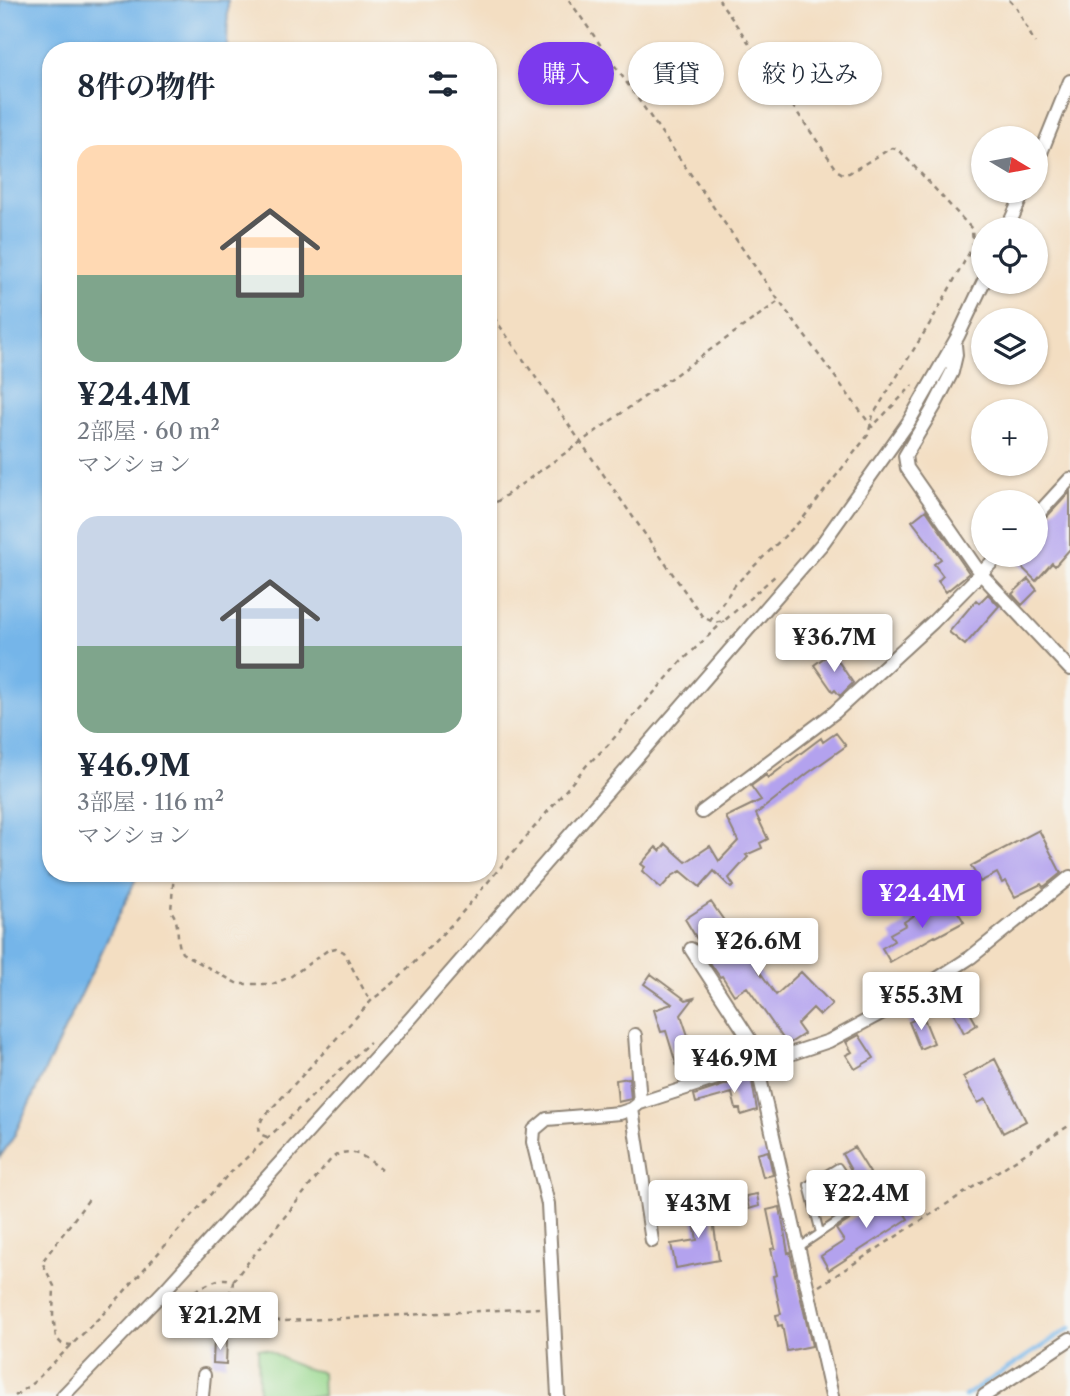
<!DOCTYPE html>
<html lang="ja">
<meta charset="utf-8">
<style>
body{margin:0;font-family:"Libre Caslon Text","Noto Serif JP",serif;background:#f2f2f3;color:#1f2937;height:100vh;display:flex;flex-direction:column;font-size:26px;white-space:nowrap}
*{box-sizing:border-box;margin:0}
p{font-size:23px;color:#747a83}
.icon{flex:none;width:38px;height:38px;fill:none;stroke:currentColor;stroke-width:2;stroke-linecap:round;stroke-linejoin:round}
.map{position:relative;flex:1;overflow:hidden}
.sheet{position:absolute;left:42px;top:42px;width:455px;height:840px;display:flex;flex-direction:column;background:#fff;border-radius:28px;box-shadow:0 2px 5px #0004}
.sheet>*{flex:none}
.hud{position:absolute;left:518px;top:42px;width:446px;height:63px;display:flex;gap:14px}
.needle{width:46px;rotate:100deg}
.controls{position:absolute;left:971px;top:126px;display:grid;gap:14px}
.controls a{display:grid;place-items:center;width:77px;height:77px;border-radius:50%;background:#fff;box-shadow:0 2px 5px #0004;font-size:35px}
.price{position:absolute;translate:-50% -60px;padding:0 16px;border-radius:7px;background:#fff;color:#222;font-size:23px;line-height:46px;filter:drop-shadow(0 2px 4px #0008)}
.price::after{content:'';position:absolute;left:50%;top:42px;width:21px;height:16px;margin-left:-10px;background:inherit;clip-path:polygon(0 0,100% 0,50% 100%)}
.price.on{background:#7c3aed;color:#fff}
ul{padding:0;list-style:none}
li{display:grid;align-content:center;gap:14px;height:371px;padding:0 35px}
li span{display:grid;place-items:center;height:217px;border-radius:21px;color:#555}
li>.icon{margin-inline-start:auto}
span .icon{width:126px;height:126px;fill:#fffc;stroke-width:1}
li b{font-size:30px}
h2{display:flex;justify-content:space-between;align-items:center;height:84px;padding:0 35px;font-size:30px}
.pill{padding:0 24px;border-radius:32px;background:#fff;box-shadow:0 2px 5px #0004;font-size:24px;line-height:63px}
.pill.on{background:#7c3aed;color:#fff}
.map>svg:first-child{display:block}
</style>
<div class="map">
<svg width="1070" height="1396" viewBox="0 0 1070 1396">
<rect width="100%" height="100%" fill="#f6f6f2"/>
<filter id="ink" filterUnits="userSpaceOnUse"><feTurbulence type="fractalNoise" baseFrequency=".0143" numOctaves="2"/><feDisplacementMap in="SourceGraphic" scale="14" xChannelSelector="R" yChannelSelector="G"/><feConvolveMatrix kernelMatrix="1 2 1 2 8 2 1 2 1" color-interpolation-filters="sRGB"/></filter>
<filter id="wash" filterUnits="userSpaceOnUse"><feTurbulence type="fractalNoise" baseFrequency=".00686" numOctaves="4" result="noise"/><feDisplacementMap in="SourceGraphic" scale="28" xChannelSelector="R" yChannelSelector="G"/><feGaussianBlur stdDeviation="1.57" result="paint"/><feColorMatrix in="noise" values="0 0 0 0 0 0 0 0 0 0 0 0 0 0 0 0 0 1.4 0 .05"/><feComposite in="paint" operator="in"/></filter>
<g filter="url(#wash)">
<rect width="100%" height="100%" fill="#f3dec2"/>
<!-- green -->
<path fill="#9ad98f" stroke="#62825d" stroke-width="2" d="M258,1348C270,1348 274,1354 284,1359C296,1366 309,1370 322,1372L323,1396H259Z"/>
<!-- water -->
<path fill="#74b5e9" stroke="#50708a" stroke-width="2" d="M0,0H228L227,51H51V873H139L13,1138L0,1157Z"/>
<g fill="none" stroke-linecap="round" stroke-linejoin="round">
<!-- stream -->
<path stroke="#74b5e9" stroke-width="4.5" d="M965,1396L1070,1328"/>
</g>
<g id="blocks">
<!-- building -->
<path fill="#b3a2ee" d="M1070,492V549L1055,566L1052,563L1036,581L1009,555H1036V525L1042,522Z
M926,510L969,573L946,592L938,581L943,576L934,564L941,559L912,521Z
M1028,579L1037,590L1022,605L1012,594Z
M988,594L999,606L965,645L949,632L976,600L979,603Z
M832,652L853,683L840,696L835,690L833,692L814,665Z
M836,733L846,746L808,773L756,814L768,839L760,843L762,848L746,855L748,857L729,878L734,886L731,888L714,871L700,887L681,871L672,876L661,888L642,871L645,867L641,864L656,847L660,851L666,844L686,862L710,846L719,861L738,841L726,817L761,800L751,786L766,775L768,778L821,738L823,742Z
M1039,830L1061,873L1045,886L1043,887L1041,884L1015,897L1006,881L1002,883L997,873L980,882L971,866Z
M711,902L776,995L801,972L832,1004L820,1015L813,1008L797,1024L804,1034L790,1043L787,1044L747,987L734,995L722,976L720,977L708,960L723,950L711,930L697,939L685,919Z
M934,903L938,910L944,906L946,911L954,906L964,922L936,937L935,936L890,962L882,948L894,941L890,934L906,925L904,922Z
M651,974L686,1000L694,998L681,1015L701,1074L689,1078L686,1070L681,1072L680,1066L677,1067L666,1031L661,1032L654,1010L672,1004L644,984Z
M960,995L977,1025L964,1033L948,1001Z
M923,1016L934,1043L920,1049L909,1022Z
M859,1035L874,1058L855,1069L846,1055L852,1052L846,1042Z
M745,1048L750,1058L726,1066L723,1055Z
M995,1059L1026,1121L1003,1133L986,1099L978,1103L963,1077Z
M751,1076L757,1110L741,1115L740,1109H736L732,1093L696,1103L694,1095Z
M629,1078L631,1099L618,1102L616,1080Z
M854,1147L870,1173L857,1181L842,1154Z
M768,1151L773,1175L763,1177L757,1154Z
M891,1193L908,1219L829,1270L821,1256L844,1241L836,1229Z
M757,1194L759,1206L749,1209L746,1196Z
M710,1201L719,1260L676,1268L671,1244L697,1240L691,1205Z
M780,1207L788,1253L790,1252L812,1346L787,1351L782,1325L778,1326L776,1315L781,1314L773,1276L777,1275L771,1249L775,1248L767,1210Z
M214,1339L227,1340L226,1364L213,1363Z"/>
</g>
</g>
<g filter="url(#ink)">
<use href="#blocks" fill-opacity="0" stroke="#8f8476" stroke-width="2"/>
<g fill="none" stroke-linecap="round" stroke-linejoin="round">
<defs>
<path id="lane" d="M798,1248L863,1204L838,1167L808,1185L820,1233"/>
<path id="street" d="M1036,165L1070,81
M1007,229L1024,191
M955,345L956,355L952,372L934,407L905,456L907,468L980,573L1070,669
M1036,516L1070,479
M702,812L835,712L933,622L999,555
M691,949L765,1063
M635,1035L640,1103L757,1065L832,1396
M757,1065L829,1041L900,1003L971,957L1070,877
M637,1105L632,1109L652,1241
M63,1396L164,1291L411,1018L822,544L908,423L958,336L984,281
M202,1396L204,1375
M558,1396L548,1204L533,1142L534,1130L547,1119L620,1113L632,1109
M984,1396L1070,1339"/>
</defs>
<!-- lane casing -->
<use href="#lane" stroke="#8f8476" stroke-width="10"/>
<!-- street casing -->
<use href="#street" stroke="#8f8476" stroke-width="16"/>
<!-- path -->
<path stroke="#8f8476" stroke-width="2.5" stroke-dasharray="5 5" stroke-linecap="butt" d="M569,0L779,301L872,427L913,385
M1009,0L1016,7L1035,43
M488,309L702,616C710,621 715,624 724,621L776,575
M488,508L779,301
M710,621L735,585L804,517L868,435L873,415L932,320L973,246L972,229L900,151L893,148L888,150L849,173L843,174L838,171L719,0
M174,873L171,911C181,923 175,939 182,953L238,984H273L290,977L328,950L336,948L344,952L367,996L371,999
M267,1137L260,1134L259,1127L262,1119L372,1000L396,981L455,921L587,765L607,746L681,662L724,621
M233,1281L332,1158C350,1144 367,1158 382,1170
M819,1286L1070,1125
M176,1295C196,1297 215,1272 233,1281C233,1295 214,1307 228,1320C247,1321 265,1320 284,1321L541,1308
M72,1345L62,1344L56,1338L53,1315L54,1286L42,1262L89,1199
M15,1396L34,1382L114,1303L226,1177L370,1042"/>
<!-- lane -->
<use href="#lane" stroke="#fff" stroke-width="6"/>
<!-- street -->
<use href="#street" stroke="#fff" stroke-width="12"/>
</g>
</g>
</svg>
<div class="controls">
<a><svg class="needle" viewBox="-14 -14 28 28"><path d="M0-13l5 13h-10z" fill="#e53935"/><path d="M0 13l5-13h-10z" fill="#747a83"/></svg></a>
<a><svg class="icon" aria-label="locate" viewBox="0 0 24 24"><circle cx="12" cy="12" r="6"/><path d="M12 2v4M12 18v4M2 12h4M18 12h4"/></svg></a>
<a><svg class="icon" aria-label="layers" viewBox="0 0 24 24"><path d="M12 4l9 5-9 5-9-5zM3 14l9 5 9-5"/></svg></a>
<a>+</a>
<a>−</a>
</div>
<b class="price" style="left:834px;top:674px">¥36.7M</b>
<b class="price on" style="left:922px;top:930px">¥24.4M</b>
<b class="price" style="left:758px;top:978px">¥26.6M</b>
<b class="price" style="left:921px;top:1032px">¥55.3M</b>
<b class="price" style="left:734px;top:1095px">¥46.9M</b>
<b class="price" style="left:866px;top:1230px">¥22.4M</b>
<b class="price" style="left:698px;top:1240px">¥43M</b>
<b class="price" style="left:220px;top:1352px">¥21.2M</b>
<div class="hud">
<a class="pill on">購入</a>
<a class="pill">賃貸</a>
<a class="pill">絞り込み</a>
</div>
<section class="sheet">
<h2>8件の物件<svg class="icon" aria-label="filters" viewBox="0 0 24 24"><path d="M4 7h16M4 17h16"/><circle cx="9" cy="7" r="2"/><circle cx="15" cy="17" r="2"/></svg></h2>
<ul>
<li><span style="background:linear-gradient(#ffd9b3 60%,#7fa58c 0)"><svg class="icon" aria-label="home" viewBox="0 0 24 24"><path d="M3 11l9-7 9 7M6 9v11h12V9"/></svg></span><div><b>¥24.4M</b><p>2部屋 · 60 m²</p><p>マンション</p></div></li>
<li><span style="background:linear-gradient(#c9d6e8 60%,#7fa58c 0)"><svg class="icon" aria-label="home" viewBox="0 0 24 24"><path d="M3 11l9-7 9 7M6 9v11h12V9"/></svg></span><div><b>¥46.9M</b><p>3部屋 · 116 m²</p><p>マンション</p></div></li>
</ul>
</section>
</div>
